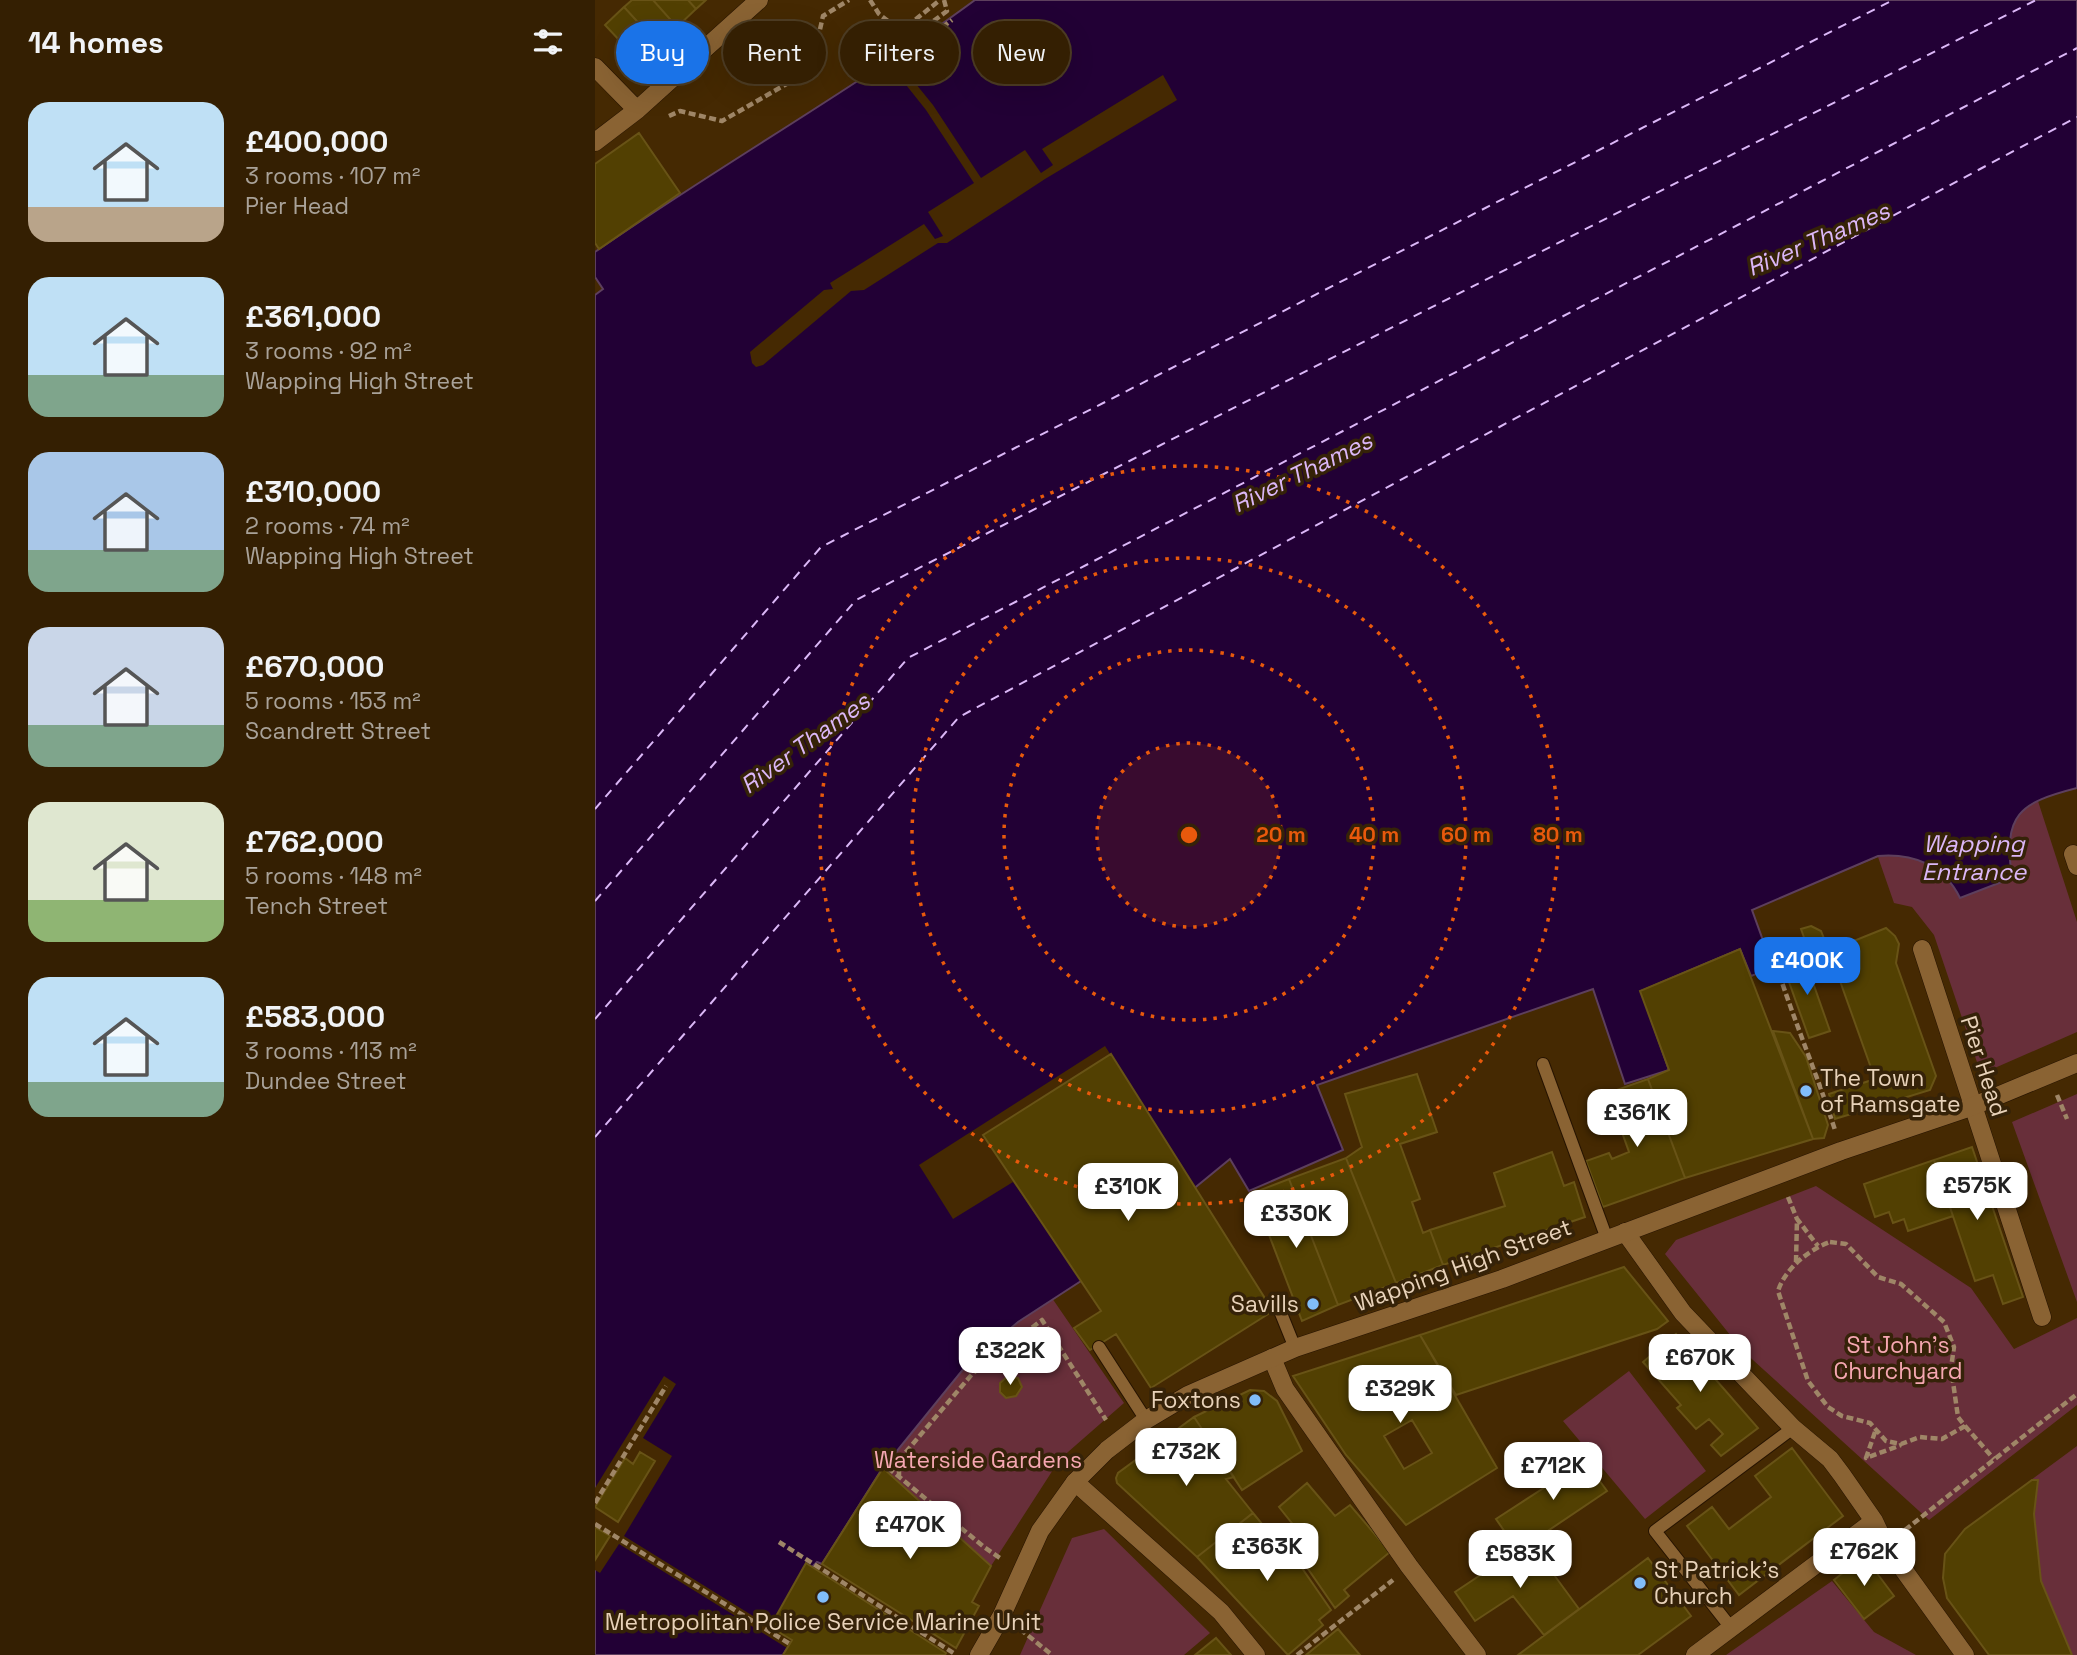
<!DOCTYPE html>
<meta charset="utf-8">
<style>
body{margin:0;font-family:"Space Grotesk",sans-serif;background:#3f2c11;color:#f1f3f6;height:100vh;display:flex;flex-direction:column;font-size:26px;white-space:nowrap}
*{box-sizing:border-box;margin:0}
p{font-size:23px;color:#a9a299}
.icon{flex:none;width:38px;height:38px;fill:none;stroke:currentColor;stroke-width:2;stroke-linecap:round;stroke-linejoin:round}
.map{position:relative;flex:1;overflow:hidden}
.sheet{display:flex;flex-direction:column;background:#341f02;width:595px}
.sheet>*{flex:none}
.banner{position:absolute;left:21px;top:21px;width:665px;height:63px;display:flex;gap:14px}
.price{position:absolute;translate:-50% -60px;padding:0 16px;border-radius:14px;background:#fff;color:#222;font-size:23px;line-height:46px;filter:drop-shadow(0 2px 4px #0008)}
.price::after{content:'';position:absolute;left:50%;top:42px;width:21px;height:16px;margin-left:-10px;background:inherit;clip-path:polygon(0 0,100% 0,50% 100%)}
.price.selected{background:#1a73e8;color:#fff}
ul{padding:0;list-style:none}
li{display:flex;align-items:center;gap:21px;height:175px;padding:0 28px}
li span{display:grid;place-items:center;flex:none;width:196px;height:140px;border-radius:21px;color:#555}
li>.icon{margin-inline-start:auto}
span .icon{width:84px;height:84px;fill:#fffc;stroke-width:1}
li b{font-size:30px}
h2{display:flex;justify-content:space-between;align-items:center;height:84px;padding:0 28px;font-size:30px}
.pill{padding:0 24px;border-radius:32px;background:#341f02;box-shadow:0 7px 28px #0002,0 0 0 2px #4e3d24;font-size:24px;line-height:63px}
.pill.selected{background:#1a73e8;color:#fff}
main{display:flex;flex:1;min-height:0}
.map>svg:first-child{display:block}
</style>
<main>
<section class="sheet">
<h2>14 homes<svg class="icon" aria-label="filters" viewBox="0 0 24 24"><path d="M4 7h16M4 17h16"/><circle cx="9" cy="7" r="2"/><circle cx="15" cy="17" r="2"/></svg></h2>
<ul>
<li><span style="background:linear-gradient(#bfe0f5 75%,#b9a48a 0)"><svg class="icon" aria-label="home" viewBox="0 0 24 24"><path d="M3 11l9-7 9 7M6 9v11h12V9"/></svg></span><div><b>£400,000</b><p>3 rooms · 107 m²</p><p>Pier Head</p></div></li>
<li><span style="background:linear-gradient(#bfe0f5 70%,#7fa58c 0)"><svg class="icon" aria-label="home" viewBox="0 0 24 24"><path d="M3 11l9-7 9 7M6 9v11h12V9"/></svg></span><div><b>£361,000</b><p>3 rooms · 92 m²</p><p>Wapping High Street</p></div></li>
<li><span style="background:linear-gradient(#a9c7e8 70%,#7fa58c 0)"><svg class="icon" aria-label="home" viewBox="0 0 24 24"><path d="M3 11l9-7 9 7M6 9v11h12V9"/></svg></span><div><b>£310,000</b><p>2 rooms · 74 m²</p><p>Wapping High Street</p></div></li>
<li><span style="background:linear-gradient(#c9d6e8 70%,#7fa58c 0)"><svg class="icon" aria-label="home" viewBox="0 0 24 24"><path d="M3 11l9-7 9 7M6 9v11h12V9"/></svg></span><div><b>£670,000</b><p>5 rooms · 153 m²</p><p>Scandrett Street</p></div></li>
<li><span style="background:linear-gradient(#dfe7d0 70%,#8fb573 0)"><svg class="icon" aria-label="home" viewBox="0 0 24 24"><path d="M3 11l9-7 9 7M6 9v11h12V9"/></svg></span><div><b>£762,000</b><p>5 rooms · 148 m²</p><p>Tench Street</p></div></li>
<li><span style="background:linear-gradient(#bfe0f5 75%,#7fa58c 0)"><svg class="icon" aria-label="home" viewBox="0 0 24 24"><path d="M3 11l9-7 9 7M6 9v11h12V9"/></svg></span><div><b>£583,000</b><p>3 rooms · 113 m²</p><p>Dundee Street</p></div></li>
</ul>
</section>
<div class="map">
<svg width="1482" height="1655" viewBox="0 0 1482 1655">
<rect width="100%" height="100%" fill="#452902"/>
<!-- green -->
<path fill="#682f3a" d="M1482,788L1442,798L1482,922V1032L1386,1074L1339,935L1317,907L1299,903L1283,857L1157,910L1178,968L1156,976L1145,949L1046,991L1030,1084L998,989L722,1085L748,1150L654,1191L635,1159L486,1281L457,1298L529,1403L465,1459L396,1566L293,1473L227,1564L222,1562L217,1567L211,1563L176,1626L188,1655L62,1556L880,941Z
M1482,1094V1302L1417,1122Z
M1221,1186L1376,1288L1419,1349L1482,1318V1405L1334,1520L1148,1351L1070,1254L1081,1240Z
M1034,1371L1111,1471L1050,1519L968,1421Z
M1482,1446V1655H1394L1352,1598L1348,1578L1350,1554L1370,1529Z
M509,1529L615,1633L589,1655H425L477,1538Z
M1237,1581L1279,1632L1321,1655H1131Z"/>
<!-- water -->
<path fill="#220035" stroke="#5d3f5d" stroke-width="2" d="M380,0H1482V788C1424,803 1408,814 1417,878L1365,898C1349,865 1318,853 1283,856L1157,910L1178,968L1156,976L1145,949L1046,991L1074,1070L1030,1084L998,989L722,1085L748,1150L654,1191L635,1159L486,1281L423,1322L370,1367L293,1462L298,1467L293,1473L287,1469L227,1564L222,1562L217,1567L211,1564L176,1627L197,1640L188,1655H0V295L8,289L0,277V252C125,165 258,90 380,0Z"/>
<!-- pier -->
<path fill="#452902" d="M299,57L338,105L386,178L430,150L446,173L458,165L447,149L568,75L582,100L450,179L352,243H343L269,290L256,291L168,365L161,367L157,363L155,352L229,290L238,289L235,283L329,224L340,239L348,236L333,212L379,183L331,110L292,61Z
M510,1046L601,1189L486,1281L418,1182L358,1219L324,1165Z
M69,1376L81,1384L48,1438L77,1456L29,1536L197,1640L192,1648L24,1544L5,1573L0,1570V1488Z"/>
<g fill="none" stroke-linecap="round" stroke-linejoin="round">
<!-- ferry -->
<path stroke="#dbb7f7" stroke-width="2" stroke-dasharray="9 7" stroke-linecap="butt" d="M0,809L226,547L1298,0
M0,901L261,600L1441,0
M0,1019L313,658L1482,48
M0,1137L364,717L1482,117"/>
</g>
<!-- building -->
<path fill="#524002" stroke="#685316" stroke-width="2" fill-rule="evenodd" d="M37,0H58L82,27L63,44L29,7Z
M58,0H93L101,9L82,27Z
M93,0H111L101,9Z
M29,7L63,44L44,61L10,25Z
M44,133L85,193L4,249L0,243V164Z
M1216,926L1226,931L1234,951L1291,928L1300,936L1304,944L1301,963L1341,1076L1335,1090L1240,1119L1234,1094L1280,1079L1240,967L1222,974L1206,929Z
M1145,949L1218,1139L1090,1178L1053,1079L1074,1070L1045,991Z
M1215,957L1222,974L1216,977L1235,1031L1214,1038L1189,968Z
M1178,1031L1195,1033L1211,1057L1233,1125L1229,1138L1218,1139Z
M516,1054L678,1311L556,1388L521,1334L495,1350L479,1328L506,1311L388,1135Z
M822,1074L842,1132L805,1144L825,1199L817,1202L828,1233L835,1230L848,1265L801,1283L751,1158L767,1147L750,1094Z
M1053,1079L1090,1178L1008,1207L991,1161L1014,1153L1017,1159L1034,1152L1013,1093Z
M1377,1147L1428,1297L1408,1304L1398,1275L1380,1281L1339,1160Z
M957,1152L969,1186L979,1182L990,1217L848,1265L835,1230L910,1206L899,1173Z
M751,1158L801,1283L743,1305L694,1179Z
M1339,1160L1358,1216L1313,1231L1309,1219L1298,1223L1294,1212L1280,1217L1269,1184Z
M694,1179L743,1305L707,1321L658,1193Z
M1029,1267L1073,1321L1062,1329L861,1395L825,1335Z
M1081,1334L1163,1428L1126,1456L1116,1445L1128,1434L1114,1419L1101,1429L1082,1408L1086,1405L1048,1362Z
M825,1335L902,1468L811,1525L751,1455L698,1376ZM817,1420L837,1453L809,1469L789,1436Z
M413,1376L423,1378L427,1387L421,1396L411,1398L405,1392V1383Z
M655,1390L669,1391L682,1401L707,1451L647,1490L599,1417Z
M599,1417L639,1477L631,1479L658,1513L602,1557L522,1483L521,1478L523,1473Z
M1197,1448L1248,1516L1144,1595L1092,1526L1117,1507L1134,1529L1176,1497L1160,1476Z
M982,1450L1012,1491L923,1551L901,1519L961,1480L955,1471Z
M45,1452L60,1461L23,1522L0,1507L30,1458L38,1464Z
M288,1468L396,1566L377,1602L384,1606L361,1648L227,1564Z
M1437,1480H1443L1439,1514L1446,1581L1477,1655H1394L1352,1598L1348,1578L1350,1554L1370,1529Z
M712,1483L740,1516L755,1505L795,1552L749,1590L754,1596L740,1608L709,1563L720,1552L684,1507Z
M658,1513L699,1563L702,1561L736,1610L724,1620L728,1625L693,1655L602,1557Z
M0,1527L15,1536L0,1560Z
M935,1542L984,1609L949,1635L918,1596L880,1621L860,1592Z
M1269,1556L1299,1596L1269,1619L1239,1580Z
M1053,1558L1096,1616L1043,1655H923Z
M211,1563L351,1653L350,1655H188L197,1640L175,1627Z
M743,1629L765,1655H711Z
M621,1638L636,1655H600Z"/>
<g fill="none" stroke-linecap="round" stroke-linejoin="round">
<defs>
<path id="service" d="M948,1064L1012,1239
M683,1306L700,1348
M504,1347L551,1420
M1137,1629L1060,1531L1198,1428"/>
<path id="minor" d="M0,67L42,110
M0,142L42,110L164,0
M1478,854L1482,866
M1327,949L1447,1317
M1030,1232L1088,1313L1198,1428L1235,1459L1247,1475L1279,1521L1290,1544L1370,1655
M677,1358L690,1389L814,1566L882,1655
M480,1482L626,1612L661,1655
M1100,1655L1279,1521"/>
<path id="tertiary" d="M384,1655L407,1615L445,1531L480,1482L512,1450L551,1420L593,1395L700,1348L907,1279L1246,1151L1376,1107L1482,1063"/>
</defs>
<!-- service casing -->
<use href="#service" stroke="#261300" stroke-width="14"/>
<!-- minor casing -->
<use href="#minor" stroke="#261300" stroke-width="19"/>
<!-- tertiary casing -->
<use href="#tertiary" stroke="#261300" stroke-width="19"/>
<!-- path -->
<path stroke="#9f8667" stroke-width="4.5" stroke-dasharray="7 3.5" stroke-linecap="butt" d="M275,0L284,14L306,31L345,0
M349,0L352,11L313,40L320,48L357,20
M74,116L85,111L127,121L216,70L228,16L254,0
M1181,964C1199,1021 1222,1074 1240,1130
M1462,1095L1472,1119
M1193,1197L1202,1219
M1235,1242L1251,1244L1283,1277L1306,1284L1349,1322L1359,1347L1356,1368L1363,1417L1370,1426L1347,1439L1325,1437L1306,1444L1291,1441L1275,1423L1247,1416L1233,1407L1213,1381L1183,1291C1190,1269 1213,1250 1235,1242Z
M1201,1262L1202,1219L1223,1246
M1370,1426L1399,1459
M1280,1432L1271,1458L1306,1445
M285,1461L389,1547L405,1558L407,1556
M304,1477V1470L299,1466L378,1373L447,1320L511,1420
M0,1503L71,1386
M0,1524L195,1644
M1310,1530L1482,1394
M184,1542L360,1654
M425,1629L457,1655
M702,1655L798,1580"/>
<!-- service -->
<use href="#service" stroke="#8a6333" stroke-width="12"/>
<!-- minor -->
<use href="#minor" stroke="#8a6333" stroke-width="18"/>
<!-- tertiary -->
<use href="#tertiary" stroke="#8a6333" stroke-width="18"/>
</g>
<!-- distance rings -->
<circle cx="594" cy="835" r="92" fill="#e8590c" fill-opacity=".12"/>
<g fill="none" stroke="#e8590c" stroke-width="3.5" stroke-dasharray="3.5 7">
<circle cx="594" cy="835" r="92"/>
<circle cx="594" cy="835" r="185"/>
<circle cx="594" cy="835" r="277"/>
<circle cx="594" cy="835" r="369"/>
</g>
<!-- markers -->
<g fill="#81bdfa" stroke="#352208" stroke-width="2.5">
<circle cx="1211" cy="1091" r="7"/>
<circle cx="718" cy="1304" r="7"/>
<circle cx="660" cy="1400" r="7"/>
<circle cx="1045" cy="1583" r="7"/>
<circle cx="228" cy="1597" r="7"/>
</g>
<g text-anchor="middle" dominant-baseline="central" stroke-width="7" stroke-linejoin="round" paint-order="stroke">
<!-- street labels -->
<g font-size="23" fill="#e8d2b9" stroke="#352208">
<text transform="translate(1389 1066) rotate(72)">Pier Head</text>
<text transform="translate(868 1265) rotate(-20)">Wapping High Street</text>
</g>
<!-- poi labels -->
<g font-size="23" fill="#e8d2b9" stroke="#352208" text-anchor="start">
<text x="1225" y="1078">The Town<tspan x="1225" dy="26">of Ramsgate</tspan></text>
<text x="704" y="1304" text-anchor="end">Savills</text>
<text x="646" y="1400" text-anchor="end">Foxtons</text>
<text x="1059" y="1570">St Patrick's<tspan x="1059" dy="26">Church</tspan></text>
<text x="228" y="1622" text-anchor="middle">Metropolitan Police Service Marine Unit</text>
</g>
<!-- park labels -->
<g font-size="23" fill="#f6a7b2" stroke="#352208">
<text x="1303" y="1345">St John's<tspan x="1303" dy="26">Churchyard</tspan></text>
<text x="383" y="1460">Waterside Gardens</text>
</g>
<!-- water labels -->
<g font-size="24" font-style="italic" fill="#dbb7f7" stroke="#352208">
<text transform="translate(1223 239) rotate(-23)">River Thames</text>
<text transform="translate(707 472) rotate(-26)">River Thames</text>
<text transform="translate(210 743) rotate(-36)">River Thames</text>
<text x="1379" y="843">Wapping<tspan x="1379" dy="28">Entrance</tspan></text>
</g>
</g>
<circle cx="594" cy="835" r="10" fill="#e8590c" stroke="#352208" stroke-width="3.5"/>
<g font-size="21" text-anchor="middle" font-weight="bold" fill="#e8590c" stroke="#352208" stroke-width="7" stroke-linejoin="round" paint-order="stroke">
<text x="686" y="842">20 m</text>
<text x="779" y="842">40 m</text>
<text x="871" y="842">60 m</text>
<text x="963" y="842">80 m</text>
</g>
</svg>
<b class="price selected" style="left:1212px;top:997px">£400K</b>
<b class="price" style="left:1042px;top:1149px">£361K</b>
<b class="price" style="left:1382px;top:1222px">£575K</b>
<b class="price" style="left:533px;top:1223px">£310K</b>
<b class="price" style="left:701px;top:1250px">£330K</b>
<b class="price" style="left:415px;top:1387px">£322K</b>
<b class="price" style="left:1105px;top:1394px">£670K</b>
<b class="price" style="left:805px;top:1425px">£329K</b>
<b class="price" style="left:591px;top:1488px">£732K</b>
<b class="price" style="left:958px;top:1502px">£712K</b>
<b class="price" style="left:315px;top:1561px">£470K</b>
<b class="price" style="left:672px;top:1583px">£363K</b>
<b class="price" style="left:1269px;top:1588px">£762K</b>
<b class="price" style="left:925px;top:1590px">£583K</b>
<div class="banner">
<a class="pill selected">Buy</a>
<a class="pill">Rent</a>
<a class="pill">Filters</a>
<a class="pill">New</a>
</div>
</div>
</main>
